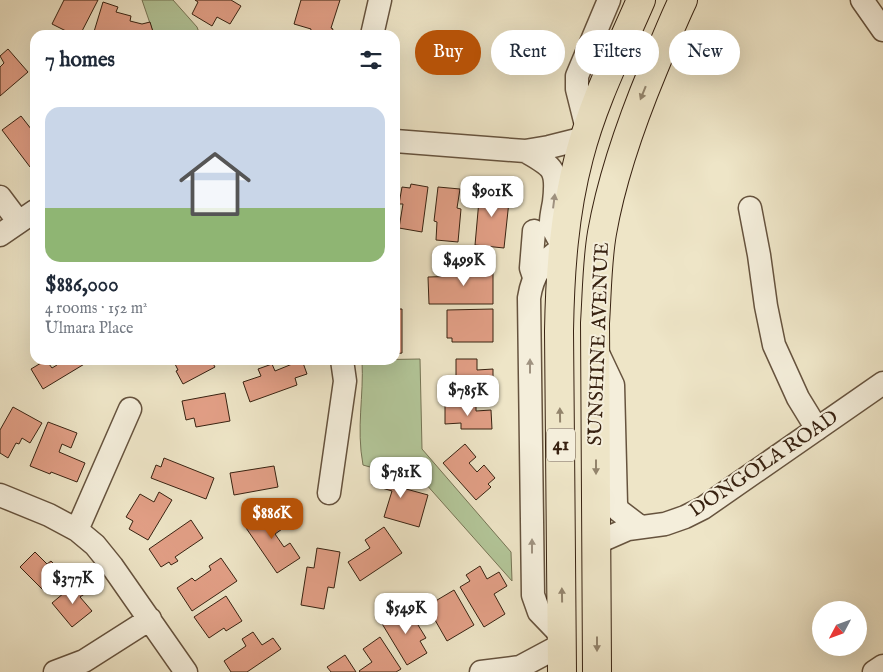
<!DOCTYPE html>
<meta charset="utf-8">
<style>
body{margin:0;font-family:"IM FELL English",serif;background:#f2f2f3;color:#1f2937;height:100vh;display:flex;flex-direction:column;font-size:19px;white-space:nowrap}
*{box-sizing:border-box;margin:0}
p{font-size:16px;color:#747a83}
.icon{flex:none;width:28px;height:28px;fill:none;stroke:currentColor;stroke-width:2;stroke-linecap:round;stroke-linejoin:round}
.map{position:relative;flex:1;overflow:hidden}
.sheet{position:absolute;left:30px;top:30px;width:370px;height:335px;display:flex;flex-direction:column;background:#fff;border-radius:15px;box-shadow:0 5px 20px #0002}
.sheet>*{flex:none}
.guide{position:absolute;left:415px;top:30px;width:392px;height:45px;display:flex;gap:10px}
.needle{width:32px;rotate:229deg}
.controls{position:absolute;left:812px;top:601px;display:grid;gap:10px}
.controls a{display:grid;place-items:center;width:55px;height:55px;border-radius:50%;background:#fff;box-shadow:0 5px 20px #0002;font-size:25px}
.price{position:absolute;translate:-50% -42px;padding:0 11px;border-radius:10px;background:#fff;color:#222;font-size:16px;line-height:32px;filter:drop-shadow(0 1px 2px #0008)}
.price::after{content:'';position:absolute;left:50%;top:30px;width:15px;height:11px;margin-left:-8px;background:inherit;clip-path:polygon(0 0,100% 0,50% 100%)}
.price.on{background:#b45309;color:#fff}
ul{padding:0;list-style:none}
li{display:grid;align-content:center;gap:10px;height:265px;padding:0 15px}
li+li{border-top:1px solid #e0e1e3}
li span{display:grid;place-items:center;height:155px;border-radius:15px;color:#555}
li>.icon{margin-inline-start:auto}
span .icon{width:90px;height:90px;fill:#fffc;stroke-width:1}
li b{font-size:21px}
h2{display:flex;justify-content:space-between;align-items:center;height:60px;padding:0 15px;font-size:21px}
.pill{padding:0 18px;border-radius:22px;background:#fff;box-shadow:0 5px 20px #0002;font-size:18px;line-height:45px}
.pill.on{background:#b45309;color:#fff}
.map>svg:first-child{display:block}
</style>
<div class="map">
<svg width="883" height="672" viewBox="0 0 883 672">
<rect width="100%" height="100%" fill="#eee5c7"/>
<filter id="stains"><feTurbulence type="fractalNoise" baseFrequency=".004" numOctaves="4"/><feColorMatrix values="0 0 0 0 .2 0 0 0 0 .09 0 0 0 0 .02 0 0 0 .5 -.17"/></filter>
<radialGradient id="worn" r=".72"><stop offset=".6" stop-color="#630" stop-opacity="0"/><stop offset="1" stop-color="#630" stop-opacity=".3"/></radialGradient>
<!-- green -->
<path fill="#b3c699" stroke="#767455" d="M142,0H173L197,27L200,35H154Z
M420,359L422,449L511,552L512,581L425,483L363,465C356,427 364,397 362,360Z"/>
<!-- building -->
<path fill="#e29f86" stroke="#382211" d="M64,0H98L80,35H74L52,24Z
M195,0H231L241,6L230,24L217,17L212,26L192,14L198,2Z
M301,0H340L331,28L333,29L331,35H310L311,29L294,24Z
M103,2L118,7L116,12L131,16L130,21L142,24L150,22L154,35H93Z
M8,49L28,72L0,96V67L4,63L0,56Z
M21,116L35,134V163L30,167L2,130Z
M411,184L428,187L422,232L399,228L403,204H399L402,187L410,188Z
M438,187L460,189L457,208L461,209L458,242L436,240L437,222L434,221Z
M480,189L510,192L504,248L475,245Z
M493,263V304H429L428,277L464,276V264Z
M395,309H402V353L395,354Z
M493,309V342H452V338H447V310Z
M456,359H477V370L493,369V394H456Z
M46,360L52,368L57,365L54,360H91L43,389L31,369Z
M170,360H211L215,367L183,384L176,371L178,370L174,362L172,364Z
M302,360L307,374L295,378L297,385L250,402L243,382L261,376L258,369L272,364L275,371Z
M225,393L230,421L196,427L194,418L186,420L182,401Z
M445,404H476V411L491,410L492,429H461V423L445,424Z
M13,407L42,423L30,443L22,438L19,444L16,443L8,458L0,453V430Z
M48,422L77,433L71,448L62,444L59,452L85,463L77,482L51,472L50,474L30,466Z
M465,444L476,457L469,463L477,472L484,465L495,478L488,484L491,487L476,500L443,463Z
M164,458L214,478L206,499L151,478L156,465L161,467Z
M274,466L278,487L234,495L230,473Z
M377,469L409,479L406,489L428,495L419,527L384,517L392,491L372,485Z
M159,492L172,500L148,540L129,529L133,521L126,517L140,494L154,502Z
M271,507L285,527L275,534L284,547L290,543L300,558L277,573L244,525Z
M191,520L203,538L175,557L178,561L171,565L169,562L161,567L149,549Z
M384,527L402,553L360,581L348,562L370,548L365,540Z
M317,548L340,552L334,588L328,587L324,609L301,605L307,567L314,568Z
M35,552L47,564L51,561L65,575L46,593L20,567Z
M221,558L237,581L192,611L177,588L192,578L195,581L211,570L209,566Z
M480,566L487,579L499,572L507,586L494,594L505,614L484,627L460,587L470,581L466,575Z
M77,582L86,593L80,597L92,611L72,627L52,603Z
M454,590L474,625L447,641L427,606Z
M226,596L242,621L226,631L224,628L209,638L194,617Z
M407,607L426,638L420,641L427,653L407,665L381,622Z
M253,632L262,645L273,638L281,649L247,672H231L224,661L246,646L242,639Z
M380,637L401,669L396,672H360L359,671L372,662L363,649Z
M345,655L356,672H331L327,667Z"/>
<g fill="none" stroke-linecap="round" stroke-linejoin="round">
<defs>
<path id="minor" d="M862,0L883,30
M372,35L380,0
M587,129L577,89V76L609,0
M395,141L525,151L549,147L585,138
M525,151C553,167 558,168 554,202C553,208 551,216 551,222C552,229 559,239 563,247C543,262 533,272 529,298L533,595L539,612L563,637
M0,197L18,221
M750,208L759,255L766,306L774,345L798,398L817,429
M534,231L531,268L534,277
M0,235L35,211
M596,349L613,385L616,504L618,510L639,526
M329,493L345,381L342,360
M0,495L49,515L77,530L95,545L112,566L186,672
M77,530L130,409
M596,543L628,529L665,524L685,517L703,508L883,383
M55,672L84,661L150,619
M481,672L520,667L563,644
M874,672L883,666"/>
<path id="major" d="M562,672L559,331C560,272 564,214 579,157C593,102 619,51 641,0
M597,672L595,323C597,293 597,262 602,233C612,176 631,123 653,70C663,46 672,23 683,0"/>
</defs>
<!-- minor casing -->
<use href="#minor" stroke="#66533e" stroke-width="25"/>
<!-- major casing -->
<use href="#major" stroke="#382211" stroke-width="30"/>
<!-- minor -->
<use href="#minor" stroke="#f4eedb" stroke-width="22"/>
<!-- major -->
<use href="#major" stroke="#eee5c7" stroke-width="28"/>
</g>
<!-- one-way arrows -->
<defs><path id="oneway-solid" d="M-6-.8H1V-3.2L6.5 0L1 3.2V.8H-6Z" transform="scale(1.25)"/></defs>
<g fill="#93846c">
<use href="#oneway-solid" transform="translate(643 93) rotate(112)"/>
<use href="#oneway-solid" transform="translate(560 415) rotate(-91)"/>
<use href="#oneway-solid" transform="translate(596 467) rotate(90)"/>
<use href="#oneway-solid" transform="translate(562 595) rotate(-91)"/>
<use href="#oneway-solid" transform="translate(597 644) rotate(90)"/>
</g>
<g fill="#9f9280">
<use href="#oneway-solid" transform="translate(554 201) rotate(-83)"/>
<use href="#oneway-solid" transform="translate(530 366) rotate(-90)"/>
<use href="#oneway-solid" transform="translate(532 546) rotate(-90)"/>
</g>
<g text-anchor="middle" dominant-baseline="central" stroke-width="4" stroke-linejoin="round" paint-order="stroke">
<!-- shield labels -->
<rect fill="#f4eedb" stroke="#705f4e" stroke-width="1" x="547" y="428.5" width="28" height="33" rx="4"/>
<g font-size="19" font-weight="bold" fill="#382211">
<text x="561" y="445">41</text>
</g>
<!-- street labels -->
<g font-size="20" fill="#382211" stroke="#f4eedb">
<text transform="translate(599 344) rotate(-88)">SUNSHINE AVENUE</text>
<text transform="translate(764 464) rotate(-34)">DONGOLA ROAD</text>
</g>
</g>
<rect width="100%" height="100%" filter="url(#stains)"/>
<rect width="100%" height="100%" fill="url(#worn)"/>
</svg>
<div class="controls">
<a><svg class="needle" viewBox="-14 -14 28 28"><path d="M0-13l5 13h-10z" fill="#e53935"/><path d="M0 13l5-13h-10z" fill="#747a83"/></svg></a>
</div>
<b class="price" style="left:492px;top:218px">$901K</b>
<b class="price" style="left:464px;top:287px">$499K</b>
<b class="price" style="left:468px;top:417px">$785K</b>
<b class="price" style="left:401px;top:499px">$781K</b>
<b class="price on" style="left:272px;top:540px">$886K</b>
<b class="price" style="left:73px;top:605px">$377K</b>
<b class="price" style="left:406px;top:635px">$549K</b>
<div class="guide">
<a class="pill on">Buy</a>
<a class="pill">Rent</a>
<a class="pill">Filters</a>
<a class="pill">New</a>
</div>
<section class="sheet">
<h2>7 homes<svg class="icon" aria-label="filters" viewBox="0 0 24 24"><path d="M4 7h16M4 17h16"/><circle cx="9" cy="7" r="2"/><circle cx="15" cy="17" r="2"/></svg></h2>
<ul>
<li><span style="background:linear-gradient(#c9d6e8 65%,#8fb573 0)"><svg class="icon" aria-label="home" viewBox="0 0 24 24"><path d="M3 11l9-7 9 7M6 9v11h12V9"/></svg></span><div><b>$886,000</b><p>4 rooms · 152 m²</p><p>Ulmara Place</p></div></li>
</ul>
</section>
</div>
